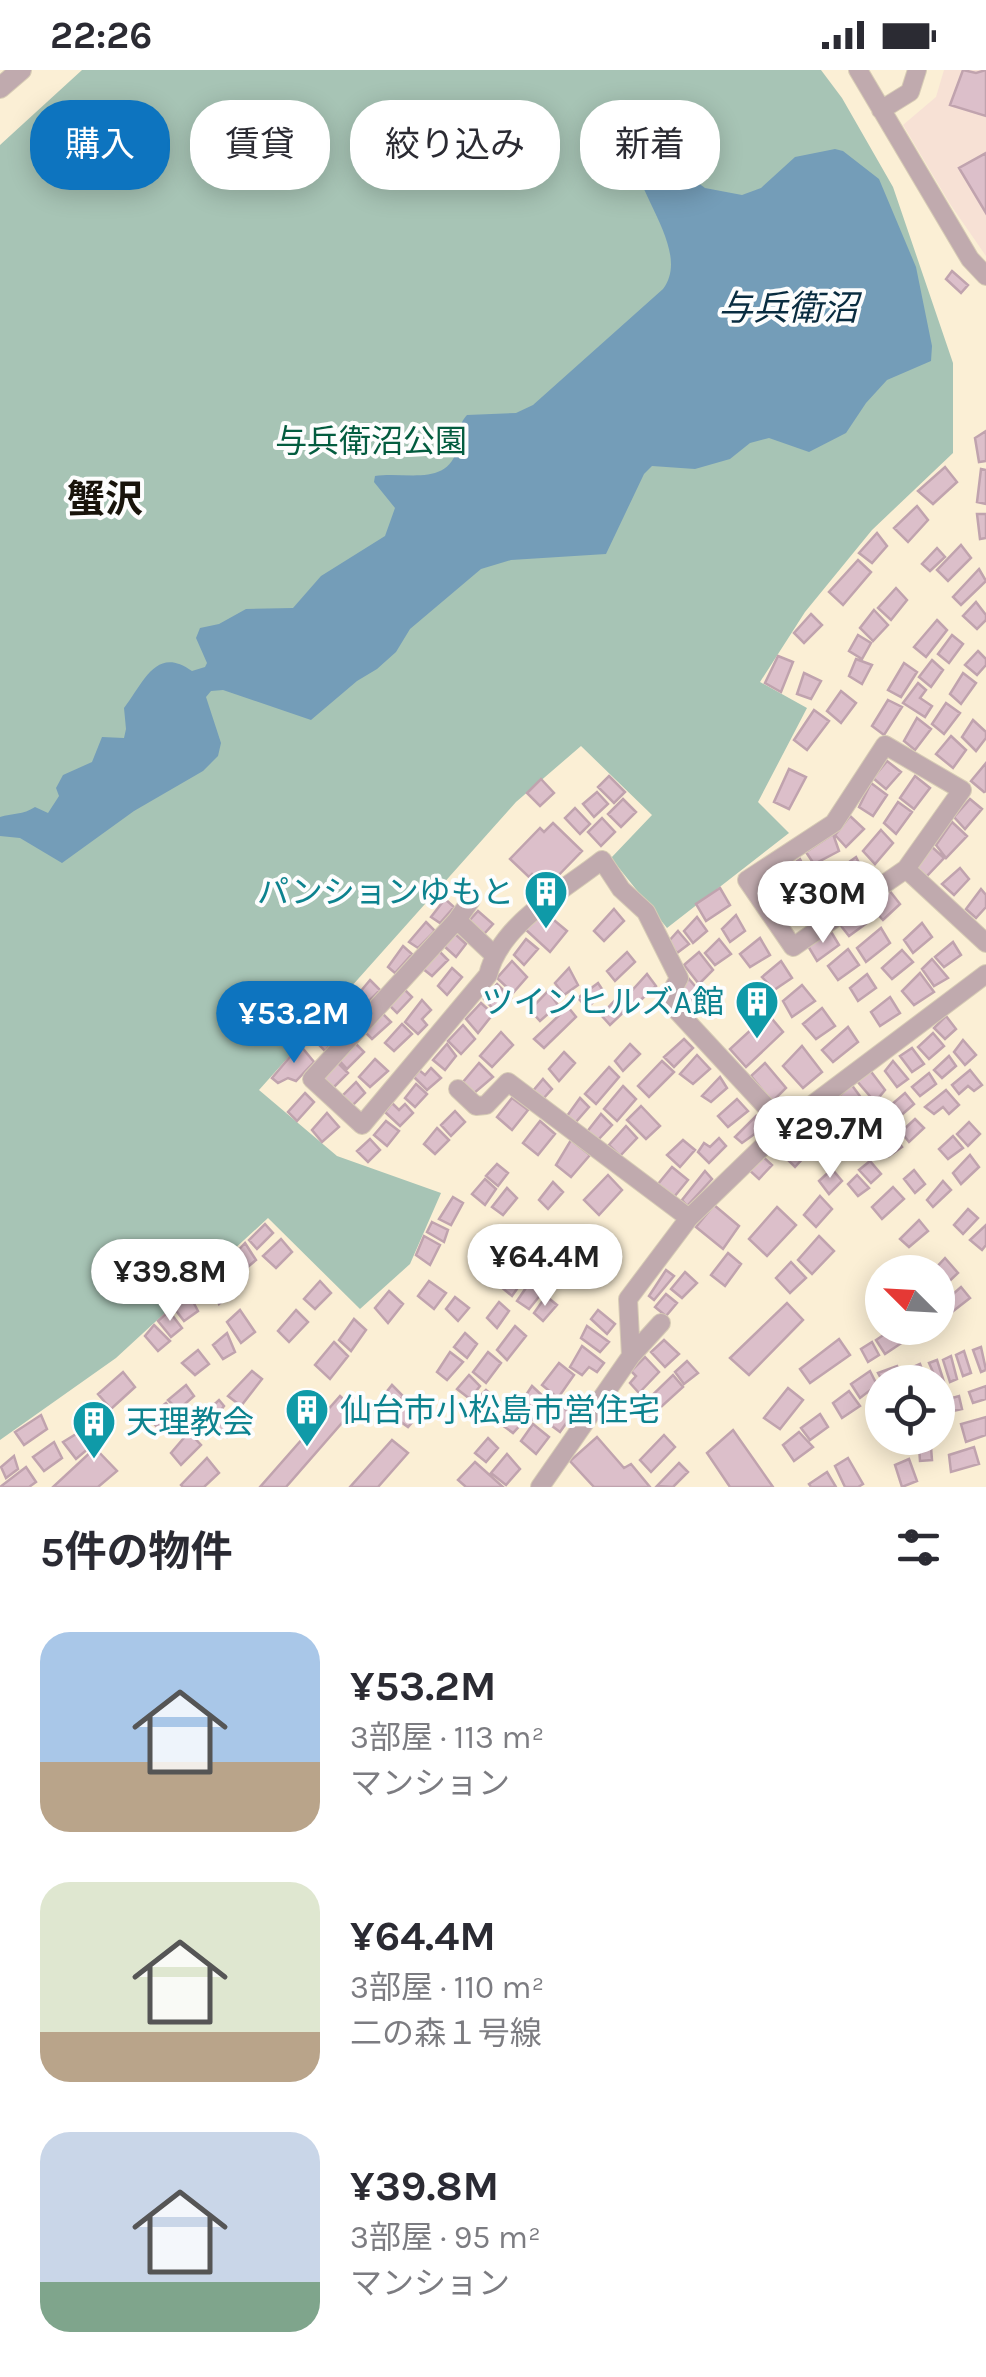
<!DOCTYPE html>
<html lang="ja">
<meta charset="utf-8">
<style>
body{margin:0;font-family:Karla,"Noto Sans JP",sans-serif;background:#f7f7f7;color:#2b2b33;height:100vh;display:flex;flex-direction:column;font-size:38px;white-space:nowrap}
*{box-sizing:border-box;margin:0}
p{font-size:32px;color:#7c7c81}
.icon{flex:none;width:55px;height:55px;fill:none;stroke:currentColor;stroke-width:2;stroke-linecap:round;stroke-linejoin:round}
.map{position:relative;height:1417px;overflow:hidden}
.drawer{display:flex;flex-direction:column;background:#fff;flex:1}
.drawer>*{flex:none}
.top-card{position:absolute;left:30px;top:30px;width:928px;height:90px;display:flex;gap:20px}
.needle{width:65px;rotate:294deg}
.tools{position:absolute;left:865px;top:1185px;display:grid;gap:20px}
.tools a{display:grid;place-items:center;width:90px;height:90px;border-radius:50%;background:#fff;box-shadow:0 5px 25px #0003;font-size:50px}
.price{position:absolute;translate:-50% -85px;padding:0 22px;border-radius:35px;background:#fff;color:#222;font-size:32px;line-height:65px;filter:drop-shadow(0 2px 5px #0008)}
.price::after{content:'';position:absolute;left:50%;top:60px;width:30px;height:22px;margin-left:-15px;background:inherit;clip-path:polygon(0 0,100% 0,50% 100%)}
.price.current{background:#0d74bf;color:#fff}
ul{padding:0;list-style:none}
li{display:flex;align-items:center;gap:30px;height:250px;padding:0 40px}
li span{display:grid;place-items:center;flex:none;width:280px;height:200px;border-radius:30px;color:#555}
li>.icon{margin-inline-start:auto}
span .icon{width:120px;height:120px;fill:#fffc;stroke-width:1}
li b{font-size:42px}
h2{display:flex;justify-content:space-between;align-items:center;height:120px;padding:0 40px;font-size:42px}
.chip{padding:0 35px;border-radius:40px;background:#fff;box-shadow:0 5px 25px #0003;font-size:35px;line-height:90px}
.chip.current{background:#0d74bf;color:#fff}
.status{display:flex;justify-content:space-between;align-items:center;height:70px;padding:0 50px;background:#fff;direction:ltr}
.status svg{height:28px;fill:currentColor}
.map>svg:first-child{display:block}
</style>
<div class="status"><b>22:26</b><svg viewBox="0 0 49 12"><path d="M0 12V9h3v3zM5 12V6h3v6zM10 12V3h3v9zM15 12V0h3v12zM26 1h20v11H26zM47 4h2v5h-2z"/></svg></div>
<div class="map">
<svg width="986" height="1417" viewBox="0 0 986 1417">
<rect width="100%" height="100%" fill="#fbefd5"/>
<!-- education -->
<path fill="#f7e1d5" d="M944,0H986V186L950,134L903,55L936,27Z"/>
<!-- green -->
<path fill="#a7c4b5" d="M82,0H821L842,28L893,117L953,293V383L872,460L805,542L760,612L807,638L758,732L789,763L667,858L611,788L652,745L581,676L516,732L259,1020L337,1086L441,1123L410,1194L360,1239L268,1148L116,1288L0,1370V75Z"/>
<!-- water -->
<path fill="#749db8" d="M642,71L705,118L742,125L761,118L795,87L835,79L843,81L879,109L916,197L932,276L931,291L887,310L866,333L846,363L809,382L769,368L750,373L730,389L695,399L652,396L644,404L606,484L511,490L481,499L410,559L396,582L377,599L357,611L311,650L223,620L211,621L206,627L221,673L218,686L203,701L134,741L62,793L20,768L0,766V747C12,743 23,745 35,737L48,743L59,726L56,718L63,705L92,692L102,667L124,668L126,659L124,638C144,612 156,575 192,601L205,597L207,593L196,568L200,558L219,554L246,539L293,538L321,506L385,466L395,438L374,412L375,406C406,401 449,418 458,376C461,363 457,356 467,345L516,343L533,335L663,219C694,178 624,113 635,73Z"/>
<!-- building -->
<path fill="#dcbfca" stroke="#c0a3ae" stroke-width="2.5" d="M963,0L976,3L986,0V46L950,35Z
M986,83V143L959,98Z
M952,201L968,215L961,223L946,209Z
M986,361V391L979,392L975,368Z
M945,397L957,412L933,434L918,421Z
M981,399L986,400V434L977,432Z
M917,436L928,450L908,472L894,458Z
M977,444H986V468L980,469Z
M877,463L887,476L872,493L859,483Z
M961,475L971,488L948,511L937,500Z
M937,478L945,487L930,501L922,494Z
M858,490L871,502L843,535L829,522Z
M979,499L986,511L961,535L953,527Z
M896,518L907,530L891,550L878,538Z
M976,532L986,545V550L977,559L963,546Z
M874,540L888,555L873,571L860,558Z
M811,544L822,555L804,573L794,563Z
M937,550L947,560L926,587L914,577Z
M858,565L871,573L862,589L849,581Z
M952,565L963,574L949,593L938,584Z
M978,581L986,589V595L977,605L965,595Z
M778,586L793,592L781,622L765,613Z
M856,589L872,595L862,614L849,606Z
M932,590L943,600L931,617L919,607Z
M904,593L917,602L901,627L888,620Z
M804,603L821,611L811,629L797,624Z
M963,603L976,613L961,634L950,624Z
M918,613L926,620L920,628L932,636L925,647L903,633Z
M841,621L856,633L841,653L827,641Z
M888,630L902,637L884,665L872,656Z
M946,633L960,643L944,664L932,654Z
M814,640L829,651L807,680L794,670Z
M917,648L931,659L915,680L904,671Z
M973,650L986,662V668L976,681L962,667Z
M951,666L966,680L953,698L936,684Z
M887,691L901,702L886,719L873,708Z
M986,693V721L984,722L971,711Z
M789,699L806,707L789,739L774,732Z
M609,706L625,722L614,733L598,717Z
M915,706L930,718L914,739L900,728Z
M541,709L554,723L540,736L527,723Z
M871,713L887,725L873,746L859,737Z
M597,722L608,734L594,747L583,734Z
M623,729L636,742L621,757L608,744Z
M970,729L982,739L965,759L954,747Z
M898,732L912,742L896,764L884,753Z
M575,738L590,754L580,764L565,748Z
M850,746L864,759L846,777L835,765Z
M602,748L615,762L601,776L588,762Z
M952,752L967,766L946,788L936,775Z
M553,753L582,781L550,814L544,808L540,812L532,804L529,807L510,789L540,758L544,762Z
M881,760L893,773L875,794L863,781Z
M833,764L839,781L814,794L806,782Z
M931,776L944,788L926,807L915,797Z
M856,787L864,803L839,816L832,804Z
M800,789L807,803L787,815L780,803Z
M960,798L969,809L954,825L942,814Z
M776,802L786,818L768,829L759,813Z
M827,805L836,820L814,834L805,818Z
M720,818L730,835L706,851L696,834Z
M981,819L986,825V837L976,848L966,839Z
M889,820L900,834L883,850L872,838Z
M794,826L802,841L786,852L777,838Z
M445,829L454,837L440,853L431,847Z
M862,837L871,850L849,866L841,856Z
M614,839L624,851L604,871L594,861Z
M478,841L493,854L484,864L469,851Z
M543,841L567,861L550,882L525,859Z
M736,845L745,861L730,872L722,859Z
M697,847L707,861L693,873L684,861Z
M426,852L435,861L418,878L409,872Z
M922,853L932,867L913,883L904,870Z
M881,858L890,873L866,892L857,878Z
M830,860L839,875L817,891L808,876Z
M678,861L689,874L677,883L668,872Z
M454,863L466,874L456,887L444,876Z
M760,868L770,885L750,897L740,884Z
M526,869L538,879L524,895L514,885Z
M719,869L731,884L715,895L705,883Z
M953,872L961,885L944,897L935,887Z
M403,876L412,884L395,903L388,897Z
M848,879L859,895L838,910L828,896Z
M438,880L448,890L432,906L422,898Z
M902,880L913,892L892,909L882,898Z
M627,882L635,892L615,911L607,901Z
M699,882L713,900L699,914L684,895Z
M932,889L948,908L934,916L922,899Z
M512,891L527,907L513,923L497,908Z
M781,891L792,908L774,920L762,907Z
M452,898L462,907L447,925L438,916Z
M569,898L578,915L564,925L555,913Z
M920,903L934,922L914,935L902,921Z
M647,904L656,916L634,936L627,926Z
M867,904L876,918L858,931L850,918Z
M689,909L700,922L685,936L675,924Z
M370,910L380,920L364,936L355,928Z
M598,913L604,922L587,938L578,928Z
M497,914L511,928L497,943L484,929Z
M802,915L815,931L792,947L783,931Z
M403,918L412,927L397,943L388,934Z
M548,921L558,935L540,951L530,940Z
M620,925L631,935L610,955L601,945Z
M890,927L900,943L880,956L871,942Z
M422,930L431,940L422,949L427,955L418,964L405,952Z
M351,932L360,940L346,954L339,947Z
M481,933L493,944L478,963L466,949Z
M568,937L576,947L544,978L534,969Z
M822,938L835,956L816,969L803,954Z
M382,943L391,952L372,969L364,961Z
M768,944L783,962L746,997L730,979Z
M946,946L956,959L945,969L934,958Z
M331,952L341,963L325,981L316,972Z
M402,954L412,964L394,981L385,973Z
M463,955L475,969L461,984L448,971Z
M848,957L858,972L833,992L822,980Z
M501,962L513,975L492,997L480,986Z
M933,963L944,976L929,989L918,977Z
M684,969L693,978L674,997L664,987Z
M963,970L976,985L965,995L954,982Z
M354,972L364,982L347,999L338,989Z
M447,974L456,986L445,1000L433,990Z
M630,974L640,984L623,1001L615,991Z
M300,975L314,992L296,1011L288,1008L278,1013L272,1008Z
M802,976L822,1002L803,1018L783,996Z
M912,978L924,994L912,1002L900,986Z
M564,982L575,993L559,1011L549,999Z
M697,985L710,999L693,1014L680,1004Z
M949,986L956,996L942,1008L934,1000Z
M375,989L388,1001L370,1017L359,1007Z
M662,991L674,1002L649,1027L638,1016Z
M893,991L908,1009L897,1017L885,1001Z
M337,992L348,1003L333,1018L321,1008Z
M479,993L493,1007L473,1024L463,1012Z
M765,993L786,1018L772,1032L751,1006Z
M609,997L619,1007L596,1034L585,1024Z
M431,998L441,1008L427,1020L414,1007L419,1000L425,1005Z
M869,999L885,1020L875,1032L857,1011Z
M970,1000L982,1015L974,1021L968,1016L959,1024L952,1015Z
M929,1003L936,1014L920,1026L912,1017Z
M720,1007L727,1018L711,1032L702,1026Z
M543,1009L552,1019L542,1030L532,1022Z
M356,1012L365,1023L350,1038L341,1027Z
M416,1014L427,1024L415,1037L405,1028Z
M851,1014L865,1033L852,1043L839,1026Z
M623,1016L636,1029L617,1051L604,1039Z
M946,1020L959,1035L949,1044L943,1037L934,1044L925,1037Z
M305,1023L314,1032L297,1051L288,1042Z
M905,1023L914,1034L898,1048L890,1036Z
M512,1028L528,1040L512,1060L497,1047Z
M580,1028L589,1037L575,1053L567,1046Z
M737,1029L748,1041L728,1057L718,1046Z
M392,1033L399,1040L405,1034L413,1043L400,1056L385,1042Z
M641,1036L660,1056L646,1069L627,1050Z
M455,1041L465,1052L451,1066L441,1055Z
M882,1041L892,1053L875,1068L865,1055Z
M827,1042L845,1072L828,1078L807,1049Z
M327,1043L339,1057L322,1072L312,1060Z
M601,1044L612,1055L596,1072L586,1063Z
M756,1046L763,1058L742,1073L735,1067Z
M915,1049L924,1058L909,1072L901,1062Z
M386,1051L399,1061L387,1076L374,1065Z
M540,1051L555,1064L538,1085L523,1073Z
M969,1052L980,1064L968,1076L957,1064Z
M626,1056L637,1068L620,1086L609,1075Z
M437,1058L449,1070L435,1084L424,1074Z
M802,1058L817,1073L795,1097L780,1082Z
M891,1062L902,1077L889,1086L877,1072Z
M953,1066L963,1078L948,1089L939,1079Z
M719,1068L726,1076L709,1093L698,1082L704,1073L710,1077Z
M370,1069L380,1080L368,1092L357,1081Z
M571,1070L590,1085L571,1107L556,1095Z
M683,1070L695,1080L680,1097L667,1085Z
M761,1085L772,1095L759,1109L748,1099Z
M970,1085L979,1097L961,1114L953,1103Z
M870,1091L881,1104L871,1113L859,1100Z
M497,1094L508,1103L498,1116L486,1106Z
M672,1097L688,1110L674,1127L658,1114Z
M832,1099L842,1111L829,1124L819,1111Z
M914,1100L925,1114L915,1123L904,1109Z
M705,1101L712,1109L687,1136L682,1130Z
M608,1105L622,1120L599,1145L584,1130Z
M857,1105L869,1118L858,1126L848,1114Z
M485,1109L496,1119L485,1135L472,1124Z
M943,1111L951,1120L933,1137L927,1130Z
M553,1112L563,1122L548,1139L539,1130Z
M893,1117L904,1129L882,1149L872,1137Z
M507,1118L517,1128L503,1145L492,1137Z
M820,1126L832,1139L816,1157L804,1145Z
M453,1127L463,1133L451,1155L439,1149Z
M714,1135L739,1156L723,1179L696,1157Z
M777,1137L796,1155L767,1186L749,1169Z
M968,1139L978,1148L963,1164L954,1155Z
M919,1150L928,1161L909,1177L900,1169Z
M432,1152L448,1160L444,1172L427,1162Z
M265,1154L273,1163L257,1179L249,1170Z
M986,1155V1175L982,1180L970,1170Z
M424,1166L440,1175L430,1195L416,1185Z
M819,1166L834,1181L812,1204L798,1190Z
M281,1169L292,1182L276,1198L263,1186Z
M245,1173L256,1190L244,1200L233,1186Z
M728,1183L741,1194L725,1216L711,1205Z
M945,1188L958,1203L940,1220L938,1202H932Z
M227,1191L238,1201L226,1213L229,1225L219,1234L209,1215Z
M791,1192L806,1208L790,1223L776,1208Z
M511,1200L524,1209L512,1226L500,1216Z
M666,1200L674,1206L654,1230L649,1226Z
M685,1202L697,1213L682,1228L671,1219Z
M320,1211L331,1223L315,1239L304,1229Z
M429,1211L446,1223L434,1239L418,1226Z
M530,1212L542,1223L529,1239L517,1231Z
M961,1217L970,1228L952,1242L944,1232Z
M389,1221L403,1234L388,1253L375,1238Z
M189,1224L198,1241L184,1251L174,1238Z
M666,1224L677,1233L666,1246L655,1237Z
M546,1226L557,1235L543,1251L534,1243Z
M455,1227L469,1238L458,1251L446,1239Z
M499,1232L509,1241L497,1258L487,1248Z
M787,1233L803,1250L749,1305L730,1288Z
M240,1240L255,1262L241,1273L227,1252Z
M296,1240L308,1252L289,1272L278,1261Z
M598,1240L615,1254L607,1264L591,1249Z
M169,1241L182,1258L171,1267L158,1251Z
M354,1249L366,1260L351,1281L339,1270Z
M154,1255L170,1271L158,1281L145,1266Z
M515,1256L526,1266L507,1290L497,1280Z
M587,1256L609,1272L600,1282L581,1268Z
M894,1258H902L909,1268L885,1284L876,1270Z
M227,1263L235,1282L223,1289L213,1275Z
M465,1263L477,1274L467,1288L454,1277Z
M839,1269L850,1285L810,1313L800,1299Z
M664,1270L679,1284L665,1297L651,1282Z
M334,1272L348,1286L330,1309L315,1295Z
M872,1272L879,1285L868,1292L861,1279Z
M582,1276L604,1293L597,1302L589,1297L582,1305L570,1297Z
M981,1277L986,1300L981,1302L973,1280Z
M198,1280L209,1294L195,1305L182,1293Z
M964,1281L971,1303L963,1306L956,1285Z
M450,1282L463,1292L447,1310L437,1302Z
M488,1282L501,1293L486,1313L473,1302Z
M951,1286L957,1309L950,1312L943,1290Z
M645,1287L659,1302L639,1323L630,1313L636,1306L631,1301Z
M937,1290L944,1312L938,1313L929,1293Z
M687,1291L698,1303L684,1314L675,1302Z
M559,1293L574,1305L558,1328L542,1315Z
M920,1294L927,1312H916L911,1298Z
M897,1296L904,1312H883L878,1303Z
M252,1301L262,1309L241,1336L228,1326Z
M870,1301L877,1315L860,1328L851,1314Z
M123,1302L135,1317L111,1339L98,1324Z
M469,1305L480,1316L470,1329L457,1319Z
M673,1305L683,1317L650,1347L641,1336Z
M186,1315L194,1326L178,1340L168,1330Z
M392,1315L403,1326L385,1348L373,1339Z
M532,1316L547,1330L533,1350L518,1337Z
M986,1316V1329L973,1333L969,1322Z
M788,1318L803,1330L780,1359L764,1348Z
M486,1320L499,1331L486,1346L473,1333Z
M849,1321L860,1336L842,1348L833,1333Z
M612,1323L625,1334L611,1353L599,1342Z
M340,1326L354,1339L286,1417H260Z
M959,1326L962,1339L939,1344L938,1332Z
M414,1327L424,1339L408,1357L394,1347Z
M219,1330L224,1336L214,1349L206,1342Z
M166,1333L174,1344L157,1357L148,1347Z
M562,1336L572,1345L560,1362L548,1353Z
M513,1339L525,1350L513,1363L502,1355Z
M233,1340L242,1351L227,1367L217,1358Z
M820,1344L828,1357L810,1370L801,1358Z
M41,1345L47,1359L24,1375L15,1362Z
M986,1347V1365L966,1372L961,1354Z
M533,1354L549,1367L536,1384L521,1371Z
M86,1358L96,1372L76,1389L63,1372Z
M733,1360L773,1417H730L707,1383Z
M189,1362L201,1375L181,1395L171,1383Z
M799,1362L813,1377L794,1391L783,1375Z
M664,1365L675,1377L651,1402L640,1390Z
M597,1367L624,1398L631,1394L650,1417H594L570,1391Z
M488,1368L498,1378L486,1392L475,1383Z
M392,1370L408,1383L378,1417H350Z
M54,1372L62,1388L44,1401L33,1387Z
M919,1377H931L932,1390L920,1391Z
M974,1377L979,1394L951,1402L949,1385Z
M95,1378L117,1401L98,1417H53Z
M507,1384L520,1399L506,1415L491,1403Z
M14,1386L18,1399L6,1408L1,1397Z
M207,1388L219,1403L204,1417H183L181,1415Z
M848,1388L863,1414L858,1417H845L835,1396Z
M909,1389L917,1411L902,1417L895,1395Z
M475,1392L503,1417H466L458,1410Z
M679,1393L688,1402L673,1417L657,1416Z
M26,1397L36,1412L29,1417H0Z
M827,1402L836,1417H811L809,1414Z"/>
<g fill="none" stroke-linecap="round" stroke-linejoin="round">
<defs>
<path id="minor" d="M858,0L970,189L986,206
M881,40L910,22L917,0
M885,675L962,720L906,799L793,877L747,810L834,753Z
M906,799L986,873
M457,850L471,830
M493,884L457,850L312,1009L362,1055L488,905C500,854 563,821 602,790L621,819L646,842L679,908L667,930L784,1056
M458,1019L476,1036L486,1035L508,1012L689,1148
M631,1286L628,1229L689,1148L784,1056L986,904
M540,1417L631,1286L661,1253"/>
<path id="tertiary" d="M0,18L21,0"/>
</defs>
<!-- minor casing -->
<use href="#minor" stroke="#d7ccb5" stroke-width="20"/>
<!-- tertiary casing -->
<use href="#tertiary" stroke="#d7ccb5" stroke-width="22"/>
<!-- minor -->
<use href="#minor" stroke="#c0aaae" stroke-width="18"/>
<!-- tertiary -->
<use href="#tertiary" stroke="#c0aaae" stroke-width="20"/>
</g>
<!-- icons -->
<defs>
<symbol id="building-pin" viewBox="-11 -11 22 30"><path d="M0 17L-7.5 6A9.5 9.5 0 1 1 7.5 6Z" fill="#0f9aa8" stroke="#fdfdfd"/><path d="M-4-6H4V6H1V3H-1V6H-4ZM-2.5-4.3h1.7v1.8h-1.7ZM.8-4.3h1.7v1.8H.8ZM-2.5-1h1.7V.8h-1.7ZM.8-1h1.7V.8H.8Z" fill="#fff"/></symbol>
</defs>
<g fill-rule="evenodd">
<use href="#building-pin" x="521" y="797" width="50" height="68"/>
<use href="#building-pin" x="732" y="907" width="50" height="68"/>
<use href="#building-pin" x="282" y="1315" width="50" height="68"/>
<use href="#building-pin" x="69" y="1327" width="50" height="68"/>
</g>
<g text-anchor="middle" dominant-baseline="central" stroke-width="8" stroke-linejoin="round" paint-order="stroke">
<!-- park labels -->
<g font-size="32" fill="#035c3f" stroke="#fdfdfd">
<text x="371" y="371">与兵衛沼公園</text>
</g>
<!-- culture labels -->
<g font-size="32" fill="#0d838f" stroke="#fdfdfd" text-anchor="end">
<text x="514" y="822">パンションゆもと</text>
<text x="724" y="932">ツインヒルズA館</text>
<text x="340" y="1340" text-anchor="start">仙台市小松島市営住宅</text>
<text x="126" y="1352" text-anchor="start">天理教会</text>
</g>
<!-- water labels -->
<g font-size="35" font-style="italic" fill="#092c40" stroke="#fdfdfd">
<text x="788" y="238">与兵衛沼</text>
</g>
<!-- quarter labels -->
<g font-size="38" font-weight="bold" fill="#19140b" stroke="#fdfdfd">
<text x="105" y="429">蟹沢</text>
</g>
</g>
</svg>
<div class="tools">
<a><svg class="needle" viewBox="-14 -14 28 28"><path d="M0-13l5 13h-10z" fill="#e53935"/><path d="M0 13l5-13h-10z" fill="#7c7c81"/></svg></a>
<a><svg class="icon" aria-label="locate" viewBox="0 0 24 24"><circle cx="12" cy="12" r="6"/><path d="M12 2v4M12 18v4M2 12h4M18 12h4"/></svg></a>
</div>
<b class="price" style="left:823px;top:876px">¥30M</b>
<b class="price current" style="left:294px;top:996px">¥53.2M</b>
<b class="price" style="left:830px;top:1111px">¥29.7M</b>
<b class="price" style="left:545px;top:1239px">¥64.4M</b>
<b class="price" style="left:170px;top:1254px">¥39.8M</b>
<div class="top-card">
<a class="chip current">購入</a>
<a class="chip">賃貸</a>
<a class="chip">絞り込み</a>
<a class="chip">新着</a>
</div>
</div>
<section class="drawer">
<h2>5件の物件<svg class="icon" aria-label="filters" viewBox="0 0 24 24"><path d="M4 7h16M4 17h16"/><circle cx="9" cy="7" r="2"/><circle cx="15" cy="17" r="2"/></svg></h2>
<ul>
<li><span style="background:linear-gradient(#a9c7e8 65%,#b9a48a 0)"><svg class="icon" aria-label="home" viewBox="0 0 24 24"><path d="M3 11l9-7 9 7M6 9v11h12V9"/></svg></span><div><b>¥53.2M</b><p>3部屋 · 113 m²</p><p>マンション</p></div></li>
<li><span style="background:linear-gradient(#dfe7d0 75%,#b9a48a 0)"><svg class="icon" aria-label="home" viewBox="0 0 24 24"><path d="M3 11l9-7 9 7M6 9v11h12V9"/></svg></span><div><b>¥64.4M</b><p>3部屋 · 110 m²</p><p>二の森１号線</p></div></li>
<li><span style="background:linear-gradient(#c9d6e8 75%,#7fa58c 0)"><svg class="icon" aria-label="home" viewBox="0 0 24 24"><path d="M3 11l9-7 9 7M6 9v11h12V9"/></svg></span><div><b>¥39.8M</b><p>3部屋 · 95 m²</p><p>マンション</p></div></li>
</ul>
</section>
